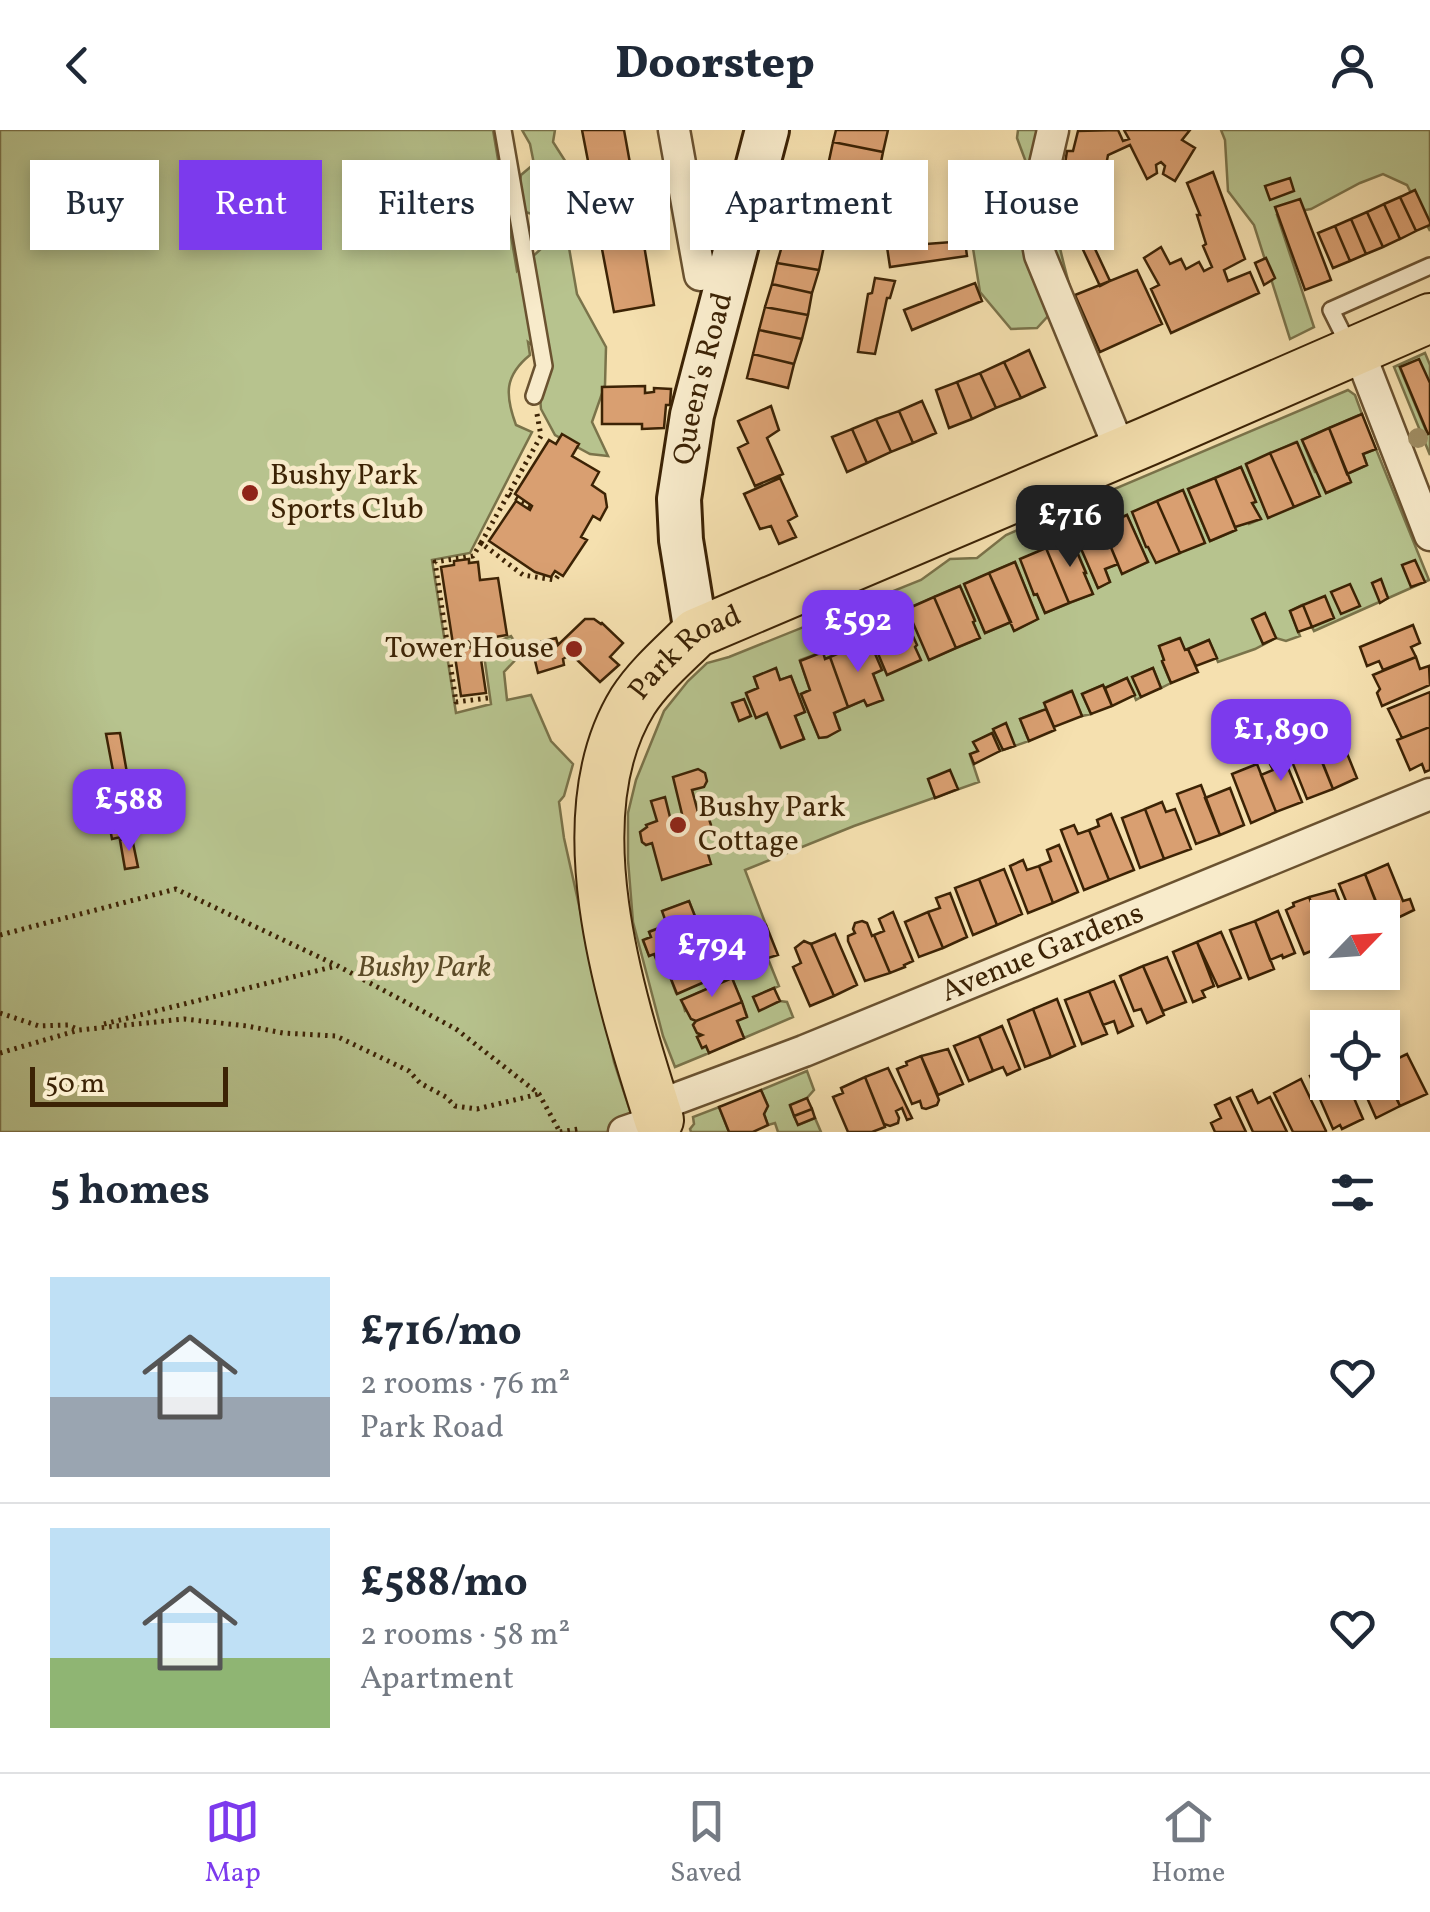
<!DOCTYPE html>
<meta charset="utf-8">
<style>
body{margin:0;font-family:Vollkorn,serif;background:#f2f2f3;color:#1f2937;height:100vh;display:flex;flex-direction:column;font-size:38px;white-space:nowrap}
*{box-sizing:border-box;margin:0}
p{font-size:32px;color:#747a83}
.icon{flex:none;width:55px;height:55px;fill:none;stroke:currentColor;stroke-width:2;stroke-linecap:round;stroke-linejoin:round}
.map{position:relative;height:1002px;overflow:hidden}
.panel{display:flex;flex-direction:column;background:#fff;flex:1}
.panel>*{flex:none}
.guide{position:absolute;left:30px;top:30px;width:1370px;height:90px;display:flex;gap:20px}
.needle{width:65px;rotate:65deg}
.buttons{position:absolute;left:1310px;top:770px;display:grid;gap:20px}
.buttons a{display:grid;place-items:center;width:90px;height:90px;border-radius:0px;background:#fff;box-shadow:0 5px 15px #0003;font-size:50px}
.scale{position:absolute;left:30px;bottom:25px;width:198px;box-sizing:border-box;padding-left:10px;border:5px solid #3c2305;border-top:0;font-size:28px;line-height:35px;white-space:nowrap;color:#3c2305;-webkit-text-stroke:8px #f8ebcb;paint-order:stroke}
.price{position:absolute;translate:-50% -85px;padding:0 22px;border-radius:20px;background:#7c3aed;color:#fff;font-size:32px;line-height:65px;filter:drop-shadow(0 2px 5px #0008)}
.price::after{content:'';position:absolute;left:50%;top:60px;width:30px;height:22px;margin-left:-15px;background:inherit;clip-path:polygon(0 0,100% 0,50% 100%)}
.price.selected{background:#222;color:#fff}
ul{padding:0;list-style:none}
li{display:flex;align-items:center;gap:30px;height:250px;padding:0 50px}
li+li{border-top:2px solid #e0e1e3}
li span{display:grid;place-items:center;flex:none;width:280px;height:200px;border-radius:0px;color:#555}
li>.icon{margin-inline-start:auto}
span .icon{width:120px;height:120px;fill:#fffc;stroke-width:1}
li b{font-size:42px}
h2{display:flex;justify-content:space-between;align-items:center;height:120px;padding:0 50px;font-size:42px}
.pill{padding:0 35px;border-radius:0px;background:#fff;box-shadow:0 5px 15px #0003;font-size:35px;line-height:90px}
.pill.selected{background:#7c3aed;color:#fff}
header{display:flex;justify-content:space-between;align-items:center;height:130px;padding:0 50px;background:#fff;font-size:45px;font-weight:800}
.dock{display:flex;justify-content:space-around;align-items:center;height:140px;border-top:2px solid #e0e1e3;background:#fff;font-size:28px;color:#747a83}
.dock a{display:grid;justify-items:center;gap:5px}
.dock .selected{color:#7c3aed}
.map>svg:first-child{display:block}
</style>
<header><svg class="icon" aria-label="back" viewBox="0 0 24 24"><path d="M15 5l-7 7 7 7"/></svg>Doorstep<svg class="icon" aria-label="person" viewBox="0 0 24 24"><circle cx="12" cy="8" r="4"/><path d="M4 21q1-7 8-7t8 7"/></svg></header>
<div class="map">
<svg width="1430" height="1002" viewBox="0 0 1430 1002">
<rect width="100%" height="100%" fill="#f5e0af"/>
<filter id="stains"><feTurbulence type="fractalNoise" baseFrequency=".002" numOctaves="4"/><feColorMatrix values="0 0 0 0 .2 0 0 0 0 .09 0 0 0 0 .02 0 0 0 .5 -.17"/></filter>
<radialGradient id="worn" r=".72"><stop offset=".6" stop-color="#630" stop-opacity="0"/><stop offset="1" stop-color="#630" stop-opacity=".3"/></radialGradient>
<!-- green -->
<path fill="#b7c38e" stroke="#7a734a" stroke-width="2.5" fill-rule="evenodd" d="M0,0H493L517,141L543,117L539,86L515,79L521,45L534,34L530,14L522,0H555L553,12L576,48L563,83L577,164L606,217L605,255L592,292L608,326L590,324L555,305L541,279L536,218L528,212L530,225C504,246 505,265 516,295L532,302L470,423L432,430L456,583L491,574L483,518L511,506L522,523L504,542L507,570L531,565L551,611L573,634L564,666L559,672L564,708L614,932L637,1002H0Z
M1018,0H1068C1061,25 1055,54 1055,81C1056,108 1064,135 1071,161L1037,198L1011,199L980,162L972,112L1003,62L1030,43L1017,8Z
M1221,0H1430V101L1407,55L1383,44L1360,53L1311,79L1277,85L1314,197L1290,209L1254,95L1228,61L1225,10Z
M1425,223L1430,235V253L1400,238L1427,303H1430V325L1394,237Z
M1348,260L1355,265L1362,284L1302,310L1315,342H1317L1326,363L1350,353L1347,344L1367,335L1363,324L1376,319L1429,450L1314,501L1302,475L1290,481L1300,506L1286,511L1276,508L1255,519L1218,532L1209,510L1185,520L1179,508L1159,516L1164,530L1162,532L1171,553L1161,558L1153,538L1133,547L1141,567L1136,570L1127,548L1105,558L1103,555L1082,564L1091,584L1082,586L1071,561L1045,572L1046,579L1020,589L1029,611L1000,621L992,604L974,612L978,621L970,625L979,652L854,696L745,740L766,795L756,799L779,856L754,867L759,880L780,871L787,872L793,887L744,908L737,891L747,886L732,848L682,870L685,881L688,880L696,891L693,895L697,903L702,905L697,907L703,918L706,916L709,923L675,937L663,906L633,792L628,730V683L636,650L664,581L688,551L707,533L729,527L921,450L950,429L977,428L1006,405ZM1296,312L1319,366L1268,387L1246,335ZM1241,337L1255,372L1252,373L1261,389L1249,394L1248,392L1235,397L1236,400L1210,411L1188,359ZM1127,385L1148,432L1122,443L1118,434L1105,439L1110,452L1098,458L1076,407ZM1071,408L1086,442L1084,443L1092,464L1045,483L1037,464H1034ZM1015,432L1038,489L1015,500L1011,492L985,503L965,454ZM960,456L975,490L973,492L979,508L930,529L907,479ZM859,514L864,524L872,520L881,540L873,544L883,569L867,576L864,570L834,583L840,599L827,607L819,608L801,564L810,560L800,530L822,522L825,529ZM776,539L780,550L791,546L804,582L795,586L804,609L780,617L767,583L756,587L746,564L758,558L754,547ZM689,771L707,817L684,826L682,819L657,829L654,824L649,825L643,811L651,807L650,801L667,795L663,781ZM708,820L718,847L676,863L671,849L673,848L670,839L673,834Z
M807,941L814,960L807,968L790,976L798,995L815,988L821,1002H778L775,993L768,995L764,984L768,976L761,960Z
M719,977L729,1002H691L690,999L694,994L693,987Z"/>
<!-- building -->
<path fill="#d99f71" stroke="#3c2305" stroke-width="2.5" d="M582,0H624L635,61L595,67Z
M836,0H888L883,22L833,12Z
M1118,0L1123,11L1129,9L1124,0H1190L1182,10L1195,18L1175,51L1163,44L1165,36L1161,32L1156,35L1157,43L1147,49L1130,15L1108,25L1099,72L1112,75L1107,107L1089,106L1110,151L1100,156L1078,109L1051,102L1052,93H1060L1067,61L1060,59L1063,45L1095,48L1097,43L1072,39V35L1065,34L1067,21H1073L1078,1Z
M833,12L883,22L877,52L827,40Z
M1213,42L1245,129L1224,140L1228,151L1250,142L1259,163L1171,203L1151,159L1159,155L1144,128L1161,117L1170,134L1181,129L1186,139L1199,132L1204,141L1212,137L1203,116L1206,114L1197,85H1200L1187,53Z
M825,48L874,60L869,81L847,82L819,74Z
M1290,48L1294,61L1270,70L1265,56Z
M1415,60L1430,92V95L1416,101L1400,67Z
M635,61L654,175L614,182L594,77L610,73L608,65Z
M1400,67L1416,101L1400,109L1384,74Z
M1300,69L1331,150L1305,160L1275,77Z
M819,74L855,85L848,107L812,98Z
M1384,74L1400,109L1383,117L1367,82Z
M1367,82L1383,117L1366,124L1351,89Z
M1351,89L1366,124L1350,131L1335,96Z
M1335,96L1350,131L1333,138L1318,103Z
M784,109L824,116L819,140L777,133Z
M965,111L967,126L890,137L887,117Z
M1266,128L1275,148L1264,155L1255,133Z
M777,133L819,140L812,163L772,154Z
M1137,140L1162,194L1100,222L1075,165Z
M875,148L895,151L890,168H887L875,224L858,222L868,164L872,163Z
M975,153L982,171L912,200L904,180Z
M772,154L812,163L808,185L765,177Z
M765,177L808,185L802,209L759,200Z
M759,200L802,209L794,234L753,224Z
M1029,220L1045,257L1021,268L1004,232Z
M753,224L794,234L788,258L747,248Z
M1419,229L1430,253V303L1428,304L1400,237Z
M1004,232L1021,268L996,278L980,243Z
M980,243L996,278L972,289L957,252Z
M957,252L972,289L949,298L936,260Z
M645,256V263L654,262V258L671,259L670,275H666L664,298L642,299V294H602V257Z
M922,271L936,303L913,313L899,281Z
M771,276L779,300L767,308L783,344L755,356L738,318L748,313L738,291Z
M899,281L913,313L891,322L876,289Z
M1362,284L1376,319L1363,324L1367,335L1347,344L1329,298Z
M876,289L891,322L867,333L852,299Z
M1329,298L1351,352L1326,363L1302,310Z
M852,299L867,333L847,342L832,307Z
M562,304L579,314L572,326L599,342L592,355L605,364L607,377L600,390L593,386L581,407L587,410L563,446L555,441L551,447L535,442L489,411L516,371L530,380L532,376L515,364L549,310L556,314Z
M1297,312L1320,366L1294,377L1270,323Z
M1270,323L1294,377L1268,388L1246,334Z
M1241,337L1256,372L1252,373L1261,389L1235,397L1215,348Z
M780,348L797,386L788,391L796,407L779,414L771,396L760,399L744,364Z
M1215,348L1236,400L1210,411L1188,359Z
M1183,360L1205,413L1180,423L1157,371Z
M1157,371L1180,423L1156,433L1148,417H1146L1132,382Z
M1127,385L1148,432L1122,444L1102,396Z
M1102,396L1118,434L1105,439L1110,452L1098,458L1076,407Z
M1071,408L1086,443H1084L1093,464L1069,473L1046,418Z
M1046,418L1069,473L1045,483L1037,464L1034,465L1020,429Z
M469,429V433L478,432L480,450L498,448L507,505L453,514L441,437L454,435V431Z
M1415,430L1425,452L1411,457L1402,435Z
M1015,432L1038,489L1014,501L989,443Z
M989,443L1011,492L985,503L964,454Z
M1381,449L1388,468L1380,473L1372,453Z
M1350,454L1360,476L1341,484L1331,462Z
M960,456L975,491L973,492L980,508L956,518L934,467Z
M1325,466L1334,488L1312,497L1303,475Z
M934,467L956,518L929,530L907,479Z
M1303,475L1312,497L1298,502L1290,481Z
M901,480L917,515L915,517L921,530L887,545L866,495Z
M1265,483L1276,508L1263,514L1252,489Z
M585,489H594L601,494L602,493L623,513L610,527L619,535L600,552L571,524L563,529L564,535L538,543L531,514L556,508L558,515Z
M1413,495L1420,513L1411,517L1416,527L1383,540L1379,531L1367,536L1360,517Z
M1180,508L1185,520L1188,519L1198,542L1171,553L1162,531L1164,530L1159,516Z
M1209,510L1217,528L1196,536L1188,519Z
M860,514L864,524L873,519L882,540L873,544L883,570L867,576L864,570L848,577L830,527Z
M479,516L486,563L461,566L454,520Z
M823,522L825,529L830,527L848,577L834,583L840,600L827,607L819,608L801,564L810,560L800,531Z
M1416,527L1420,539L1429,536L1430,555L1382,576L1377,563L1380,559L1373,545Z
M776,538L780,550L791,546L805,582L795,586L804,609L781,618L767,583L756,588L746,563L758,558L754,547Z
M1153,538L1161,558L1141,567L1132,547Z
M1127,548L1135,565L1112,576L1105,558Z
M1103,555L1112,576L1091,584L1082,564Z
M1072,561L1082,586L1054,597L1044,573Z
M1430,562V597L1402,608L1388,579Z
M744,569L751,586L739,591L732,573Z
M1046,579L1055,600L1029,611L1020,589Z
M1006,593L1015,616L1003,620L993,599Z
M1430,597V640L1425,642L1422,634L1410,640L1397,610Z
M120,603L127,643L114,646L106,604Z
M992,603L1000,621L974,634L970,624L978,621L973,612Z
M1307,607L1313,610L1333,659L1307,669L1289,624L1298,620L1299,611Z
M1342,611L1357,648L1333,659L1318,621Z
M1276,621L1282,623L1302,672L1276,682L1261,645L1273,640L1268,630L1271,624Z
M1257,634L1276,682L1251,693L1232,644Z
M698,639L705,643L707,651L704,657L692,660L699,686L709,689L711,695L708,703L702,704L711,734L662,750L652,713L646,715L642,712L640,702L647,697L646,695L657,691L651,671L665,667L670,687L682,684L673,647Z
M950,640L958,659L935,668L928,649Z
M126,649L133,688L123,690L115,651Z
M1201,655L1220,705L1196,714L1177,664Z
M1230,658L1244,695L1220,705L1205,668Z
M1162,672L1166,682L1175,679L1191,719L1164,729L1145,679Z
M1145,679L1164,729L1140,738L1122,688Z
M1111,684L1134,740L1109,750L1089,700L1099,696L1097,690Z
M118,686L121,707L112,709L108,688Z
M1074,695L1078,704L1089,700L1109,750L1084,760L1061,700Z
M132,708L138,737L125,739L120,710Z
M1059,715L1078,762L1053,773L1039,736L1051,731L1047,720Z
M1023,730L1027,740L1039,736L1053,773L1028,783L1010,736Z
M1388,734L1403,771L1410,769L1414,780L1385,794L1365,744Z
M1004,739L1022,784L997,795L979,749Z
M1365,744L1382,788H1353L1339,754Z
M979,749L997,795L973,805L955,758Z
M1335,760L1346,788H1328V804L1324,805L1309,767Z
M950,763L967,807L943,818L928,782L940,778L936,768Z
M1309,767L1328,814L1304,824L1286,780L1294,776L1293,773Z
M689,771L707,817L684,827L682,819L656,829L654,824L649,826L643,810L651,807L649,802L667,795L662,781Z
M1278,781L1295,823L1283,828L1282,825L1270,830L1255,791Z
M893,782L913,831L904,835L905,837L890,843L874,805L884,801L879,789Z
M928,782L943,818L919,827L905,792Z
M862,791L867,793L872,806L874,805L890,843L865,851L848,811V806L855,803L853,799L855,793Z
M1255,791L1274,839L1249,849L1230,800Z
M766,795L778,825L768,828L756,799Z
M1221,802L1241,848L1218,857L1197,812Z
M835,804L857,855L834,866L811,814Z
M804,811L811,814L834,866L810,876L793,837L801,833L795,818Z
M1197,812L1214,856L1202,861L1205,867L1193,872L1173,822Z
M708,820L718,846L677,864L671,849L673,848L670,838L673,837V835Z
M1167,827L1186,872L1163,881L1143,836Z
M1143,836L1164,885L1147,893L1141,879L1134,881L1120,846Z
M732,848L742,872L696,891L691,889L681,870Z
M1114,851L1133,896L1118,903L1114,891L1103,895L1089,861Z
M774,858L780,871L759,881L753,867Z
M1089,861L1107,904L1082,914L1065,870Z
M1057,869L1075,916L1051,927L1033,879Z
M742,872L747,887L737,891L744,908L709,923L706,916L702,918L697,907L702,905L697,903L693,895L696,891Z
M1033,879L1051,927L1025,937L1008,890Z
M1002,896L1020,939L1007,945L1003,937L993,941L979,906Z
M979,906L993,941L969,951L954,916Z
M948,919L963,954L938,965L921,926Z
M1407,924L1427,964L1400,976L1382,936Z
M921,926L939,970L937,975L926,979L922,978L920,971L912,974L897,939L907,935L906,932Z
M888,938L912,988L907,990L902,978L896,981L899,988L898,993L890,996L884,994L865,947Z
M1328,938V952H1347L1363,989L1342,999L1340,995L1333,999L1310,946Z
M1382,939L1400,976L1376,988L1360,952H1382Z
M865,947L885,997L872,1002H848L833,967L843,963L841,958Z
M1301,949L1326,1001L1325,1002H1293L1274,963Z
M761,960L768,976L764,984L768,995L753,1002H729L719,977Z
M1252,960L1258,973L1270,967L1287,1002H1253L1237,967Z
M807,968L812,979L794,986L790,975Z
M1230,968L1246,1002H1215L1211,993L1221,988L1215,975Z
M812,979L815,988L798,995L794,986Z"/>
<g fill="none" stroke-linecap="round" stroke-linejoin="round">
<defs>
<path id="service" d="M503,0L544,236L534,266
M1350,218L1331,180L1430,136"/>
<g id="minor">
<path d="M674,0L700,145"/>
<path d="M1053,0L1033,86L1040,125L1121,322"/>
<path d="M1358,219L1430,405"/>
<path id="s1" d="M654,977L804,921L1430,664"/>
<path d="M624,1002L659,990"/>
</g>
<g id="secondary">
<path id="s2" d="M696,503L681,410L679,369L692,285L767,0"/>
</g>
<g id="primary">
<path id="s3" d="M659,990C621,870 561,687 633,571C649,546 675,524 696,503L1148,311L1430,188"/>
</g>
</defs>
<!-- service casing -->
<use href="#service" stroke="#6a5230" stroke-width="20"/>
<!-- minor casing -->
<use href="#minor" stroke="#6a5230" stroke-width="35"/>
<!-- secondary casing -->
<use href="#secondary" stroke="#3c2305" stroke-width="48"/>
<!-- primary casing -->
<use href="#primary" stroke="#3c2305" stroke-width="52"/>
<!-- path -->
<path stroke="#3c2305" stroke-width="5" stroke-dasharray="2.5 5" stroke-linecap="butt" d="M537,284L541,306L481,413L523,445L555,450L560,443
M509,364L531,377
M481,413L473,426L435,432L456,572L488,568
M448,518L498,511
M0,805L176,759L338,836L456,899L539,964L560,1002
M0,883L39,896L68,895L79,900L184,889L247,896L283,903L336,906L409,941L420,953L446,967L455,976L477,979L539,964
M104,894L336,836
M0,923L79,900
M560,1002L578,999"/>
<!-- service -->
<use href="#service" stroke="#f8ebcb" stroke-width="15"/>
<!-- minor -->
<use href="#minor" stroke="#f8ebcb" stroke-width="30"/>
<!-- secondary -->
<use href="#secondary" stroke="#f8ebcb" stroke-width="42"/>
<!-- primary -->
<use href="#primary" stroke="#f5e0af" stroke-width="48"/>
</g>
<!-- trees -->
<circle fill="#a08e64" cx="1418" cy="308" r="10"/>
<!-- markers -->
<g fill="#8f2418" stroke="#f8ebcb" stroke-width="4">
<circle cx="250" cy="363" r="10"/>
<circle cx="574" cy="519" r="10"/>
<circle cx="678" cy="695" r="10"/>
</g>
<g text-anchor="middle" dominant-baseline="central" stroke-width="9" stroke-linejoin="round" paint-order="stroke">
<!-- street labels -->
<g font-size="30" fill="#3c2305" stroke="#f8ebcb">
<text stroke="none"><textPath href="#s2" startOffset="258">Queen's Road</textPath></text>
<text stroke="none"><textPath href="#s3" startOffset="505">Park Road</textPath></text>
<text stroke="none"><textPath href="#s1" startOffset="418">Avenue Gardens</textPath></text>
</g>
<!-- poi labels -->
<g font-size="30" fill="#3c2305" stroke="#f8ebcb" text-anchor="start">
<text x="270" y="346">Bushy Park<tspan x="270" dy="34">Sports Club</tspan></text>
<text x="554" y="519" text-anchor="end">Tower House</text>
<text x="698" y="678">Bushy Park<tspan x="698" dy="34">Cottage</tspan></text>
</g>
<!-- park labels -->
<g font-size="30" font-style="italic" fill="#5b4b27" stroke="#f8ebcb">
<text x="424" y="838">Bushy Park</text>
</g>
</g>
<rect width="100%" height="100%" filter="url(#stains)"/>
<rect width="100%" height="100%" fill="url(#worn)"/>
</svg>
<div class="buttons">
<a><svg class="needle" viewBox="-14 -14 28 28"><path d="M0-13l5 13h-10z" fill="#e53935"/><path d="M0 13l5-13h-10z" fill="#747a83"/></svg></a>
<a><svg class="icon" aria-label="locate" viewBox="0 0 24 24"><circle cx="12" cy="12" r="6"/><path d="M12 2v4M12 18v4M2 12h4M18 12h4"/></svg></a>
</div>
<div class="scale">50 m</div>
<b class="price selected" style="left:1070px;top:440px">£716</b>
<b class="price" style="left:858px;top:545px">£592</b>
<b class="price" style="left:1281px;top:654px">£1,890</b>
<b class="price" style="left:129px;top:724px">£588</b>
<b class="price" style="left:712px;top:870px">£794</b>
<div class="guide">
<a class="pill">Buy</a>
<a class="pill selected">Rent</a>
<a class="pill">Filters</a>
<a class="pill">New</a>
<a class="pill">Apartment</a>
<a class="pill">House</a>
</div>
</div>
<section class="panel">
<h2>5 homes<svg class="icon" aria-label="filters" viewBox="0 0 24 24"><path d="M4 7h16M4 17h16"/><circle cx="9" cy="7" r="2"/><circle cx="15" cy="17" r="2"/></svg></h2>
<ul>
<li><span style="background:linear-gradient(#bfe0f5 60%,#9aa5b1 0)"><svg class="icon" aria-label="home" viewBox="0 0 24 24"><path d="M3 11l9-7 9 7M6 9v11h12V9"/></svg></span><div><b>£716/mo</b><p>2 rooms · 76 m²</p><p>Park Road</p></div><svg class="icon" aria-label="heart" viewBox="0 0 24 24"><path d="M12 20l-8-8c-3-5 5-10 8-4 3-6 11-1 8 4z"/></svg></li>
<li><span style="background:linear-gradient(#bfe0f5 65%,#8fb573 0)"><svg class="icon" aria-label="home" viewBox="0 0 24 24"><path d="M3 11l9-7 9 7M6 9v11h12V9"/></svg></span><div><b>£588/mo</b><p>2 rooms · 58 m²</p><p>Apartment</p></div><svg class="icon" aria-label="heart" viewBox="0 0 24 24"><path d="M12 20l-8-8c-3-5 5-10 8-4 3-6 11-1 8 4z"/></svg></li>
</ul>
</section>
<nav class="dock">
<a class="selected"><svg class="icon" aria-label="map" viewBox="0 0 24 24"><path d="M3 6l6-2 6 2 6-2v14l-6 2-6-2-6 2zM9 4v14M15 6v14"/></svg>Map</a>
<a><svg class="icon" aria-label="saved" viewBox="0 0 24 24"><path d="M7 4h10v16l-5-4-5 4z"/></svg>Saved</a>
<a><svg class="icon" aria-label="home" viewBox="0 0 24 24"><path d="M3 11l9-7 9 7M6 9v11h12V9"/></svg>Home</a>
</nav>
